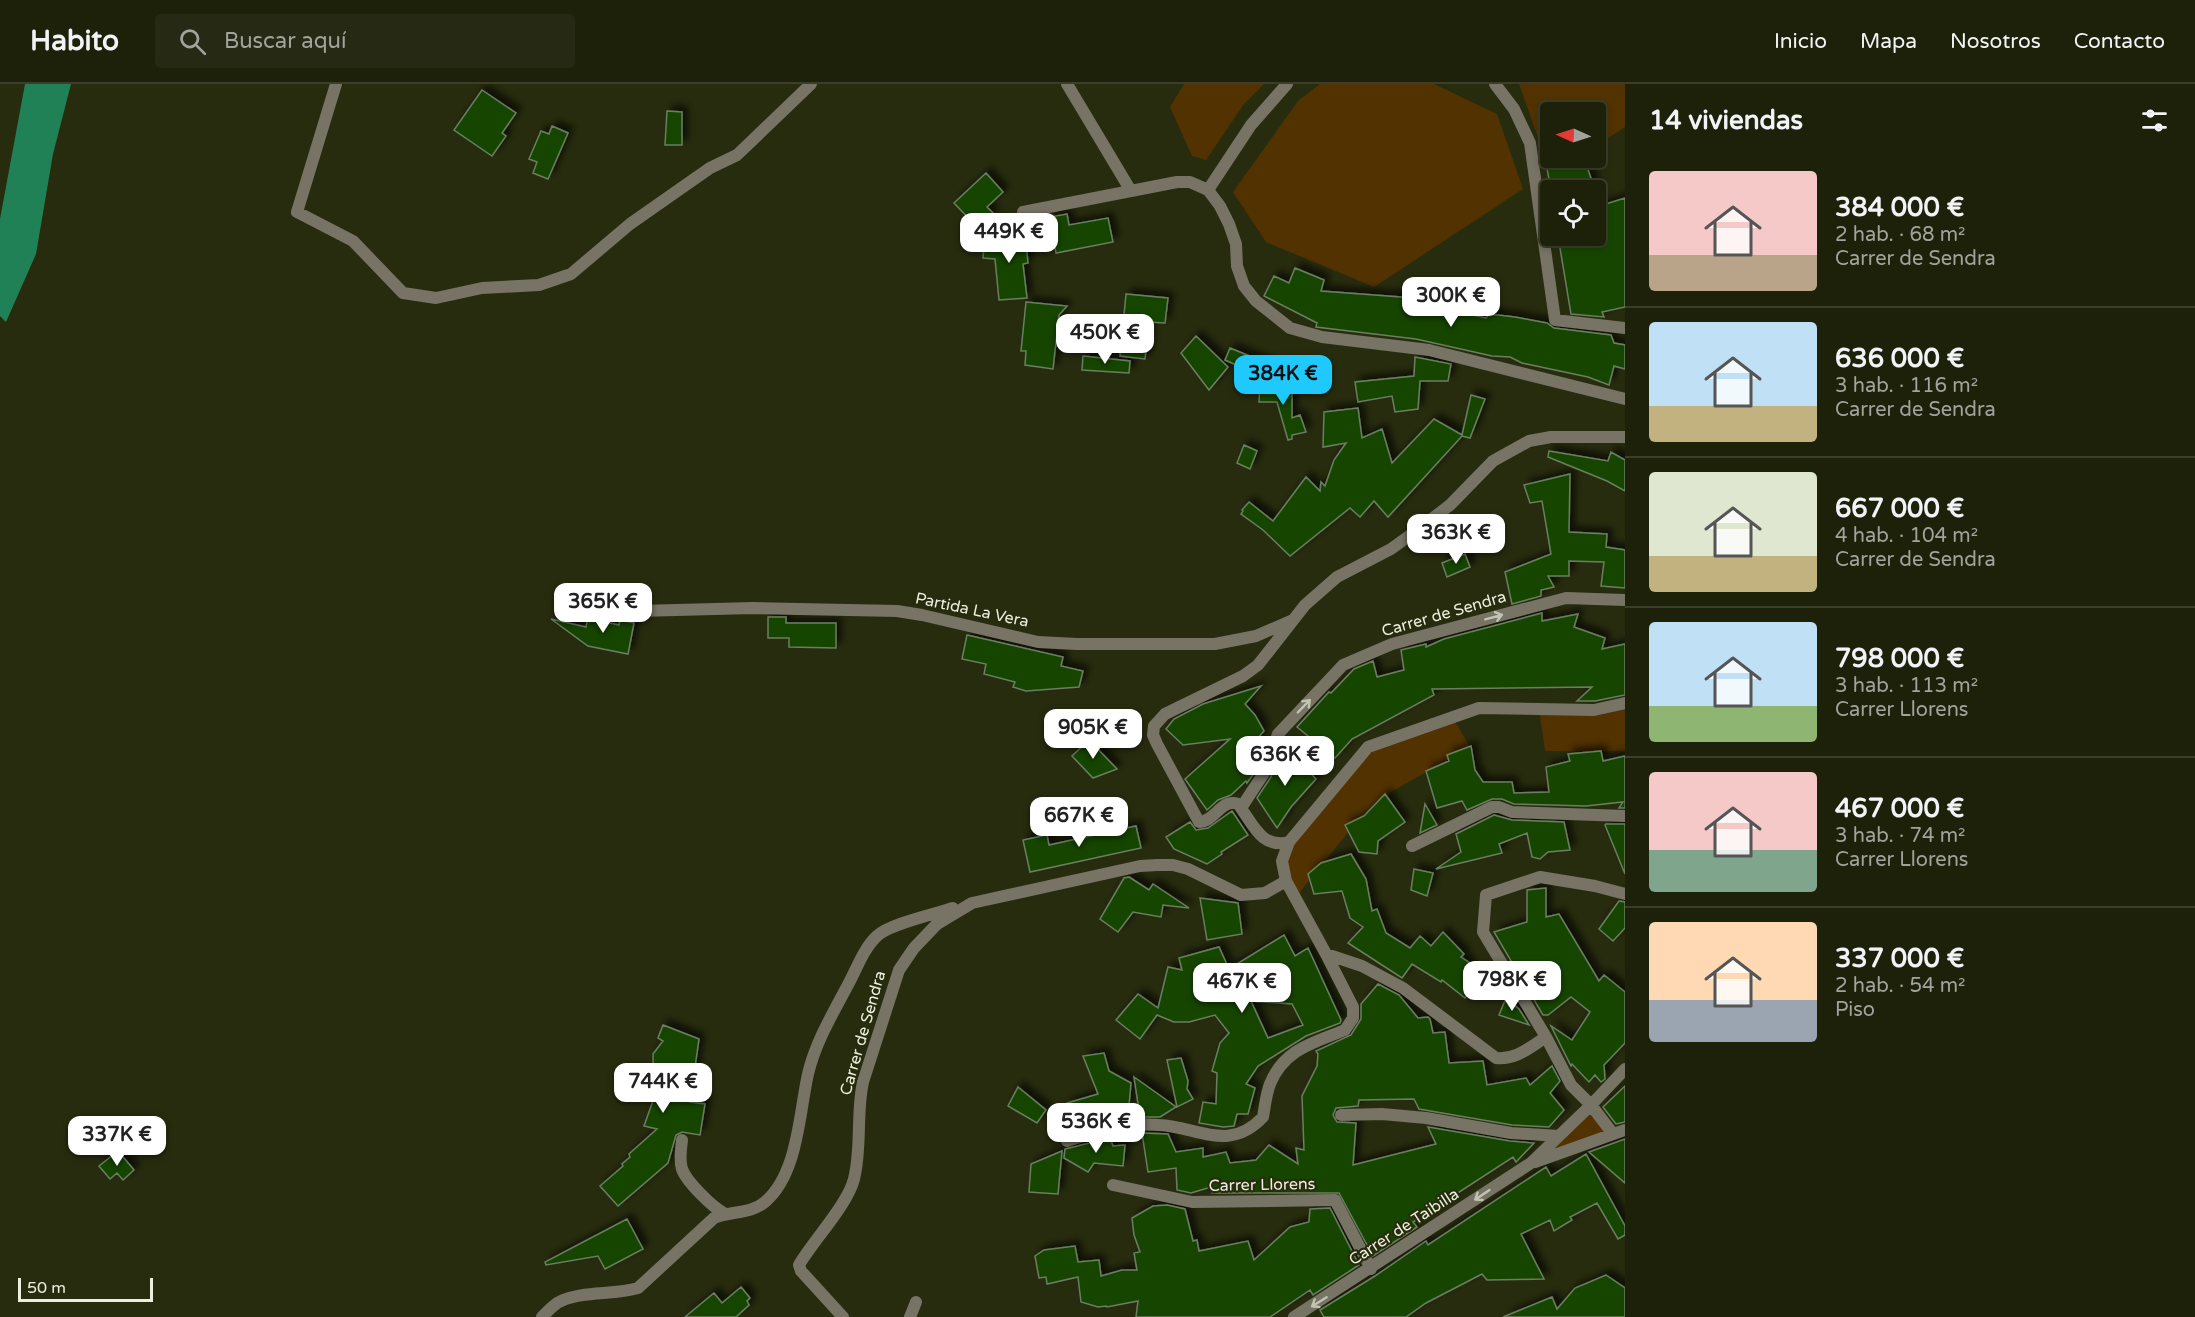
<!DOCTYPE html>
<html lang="es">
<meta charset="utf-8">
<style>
body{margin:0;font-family:"Varela Round",sans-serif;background:#262913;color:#f1f3f6;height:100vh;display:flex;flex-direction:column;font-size:22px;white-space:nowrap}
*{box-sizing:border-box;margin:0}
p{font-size:20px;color:#a1a39c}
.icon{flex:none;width:33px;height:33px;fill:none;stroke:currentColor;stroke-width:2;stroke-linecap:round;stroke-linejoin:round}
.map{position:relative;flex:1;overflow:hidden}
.details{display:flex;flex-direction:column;background:#1e210a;width:570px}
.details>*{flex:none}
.needle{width:39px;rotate:273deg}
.buttons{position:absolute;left:1540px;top:18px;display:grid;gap:12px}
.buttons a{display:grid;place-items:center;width:66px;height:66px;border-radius:6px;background:#1e210a;box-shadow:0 3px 9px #0003,0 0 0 2px #3c3e2b;font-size:30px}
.scale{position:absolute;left:18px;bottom:15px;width:135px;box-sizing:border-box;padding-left:6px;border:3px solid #ebefdd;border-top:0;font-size:16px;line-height:21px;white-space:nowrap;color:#ebefdd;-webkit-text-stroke:4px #282c0e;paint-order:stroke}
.price{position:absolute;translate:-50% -51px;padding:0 14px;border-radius:12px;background:#fff;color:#222;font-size:20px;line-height:39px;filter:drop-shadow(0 2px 3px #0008)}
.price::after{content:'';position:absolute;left:50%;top:36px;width:18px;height:14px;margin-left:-9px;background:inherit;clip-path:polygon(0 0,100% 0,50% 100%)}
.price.selected{background:#1fc9fd;color:#111}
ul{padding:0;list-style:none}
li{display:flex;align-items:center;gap:18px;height:150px;padding:0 24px}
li+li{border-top:2px solid #3c3e2b}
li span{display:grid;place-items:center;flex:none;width:168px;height:120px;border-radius:6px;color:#555}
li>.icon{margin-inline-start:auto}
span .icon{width:72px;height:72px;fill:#fffc;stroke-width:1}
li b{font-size:26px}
h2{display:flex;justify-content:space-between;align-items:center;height:72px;padding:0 24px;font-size:26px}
header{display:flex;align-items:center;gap:36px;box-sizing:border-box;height:84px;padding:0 30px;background:#1e210a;border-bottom:2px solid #3c3e2b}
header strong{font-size:28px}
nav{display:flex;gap:33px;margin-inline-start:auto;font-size:21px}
.search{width:420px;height:54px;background:#262913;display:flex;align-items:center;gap:15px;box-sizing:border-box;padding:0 21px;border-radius:6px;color:#a1a39c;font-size:22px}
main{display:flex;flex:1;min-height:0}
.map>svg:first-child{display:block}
</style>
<header>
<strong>Habito</strong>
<div class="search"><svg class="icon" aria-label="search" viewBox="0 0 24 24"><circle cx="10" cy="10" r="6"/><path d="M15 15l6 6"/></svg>Buscar aquí</div>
<nav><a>Inicio</a><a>Mapa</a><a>Nosotros</a><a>Contacto</a></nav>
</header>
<main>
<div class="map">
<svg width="1625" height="1233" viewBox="0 0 1625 1233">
<defs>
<filter id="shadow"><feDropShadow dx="5.5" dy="-5.5" stdDeviation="3" flood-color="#0009"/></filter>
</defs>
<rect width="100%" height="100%" fill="#282c0e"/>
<!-- green -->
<path fill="#513200" d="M1184,0H1264L1244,20L1206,76L1192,72L1170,23Z
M1320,0H1434L1497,30L1523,105L1374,203L1266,158L1233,108L1298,17Z
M1519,0H1625V43L1596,62V28H1551V74H1577L1551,90Z
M1625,619V667H1545L1539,625Z
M1453,634L1470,663L1377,716L1346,751L1295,814L1286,797L1289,758L1368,663Z
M1591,1021L1613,1050L1531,1079Z"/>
<!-- water -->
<path fill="#208157" d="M25,0H71L53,70L36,170L6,238L0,232V135Z"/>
<!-- building -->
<path fill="#164500" stroke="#6a7e63" stroke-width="1.5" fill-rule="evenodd" filter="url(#shadow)" d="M482,6L516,29L502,49L506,52L492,72L454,46Z
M667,27L682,28V61H665Z
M552,42L568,49L548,95L533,89L537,78L529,75L541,47L549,50Z
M1545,74H1584L1595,106H1551Z
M986,89L1003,108L987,123L993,129L977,143L954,119Z
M1625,114V223L1602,228L1604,233L1571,230L1558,152H1596V123Z
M1067,130L1069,141L1108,134L1113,158L1056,169L1050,133Z
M1025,150L1028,179L1023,180L1027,214L999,216L995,175L983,174L985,154Z
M1295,184L1324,196L1321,207L1428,215L1456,223V228L1486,234L1489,230L1515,233L1547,239L1554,244L1611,251L1614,259L1625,261V285L1614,282L1609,301L1588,293L1522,279L1510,273L1492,272L1416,255L1316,243L1317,239L1264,212L1274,192L1289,199Z
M1126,210L1168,214L1165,239L1149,238L1145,275L1120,272Z
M1026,218L1067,222L1059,231L1053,285L1025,281L1026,267H1021Z
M1196,252L1228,283L1209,306L1181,269Z
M1230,264L1269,280L1264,293L1225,276Z
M1083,272L1130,277L1129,289L1082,286Z
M1415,273L1451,280L1448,297H1420L1418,325L1395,328L1392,312L1358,318L1355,298L1414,292Z
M1260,299L1286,300L1285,303L1292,302V334L1300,331L1306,348L1292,351V355L1288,356L1277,318H1259Z
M1471,311L1485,315L1470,354L1462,352L1388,433L1374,417L1360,433L1350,424L1290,472L1263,446L1241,430L1243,427L1242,426L1249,418L1273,437L1306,393L1320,407L1321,398L1325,402L1334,376L1346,359L1323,363L1324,328L1358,324L1362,354L1382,345L1392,379L1434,335L1462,351Z
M1244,361L1257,367L1250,385L1237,379Z
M1549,367L1608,377L1611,368L1625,376V407L1607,397L1548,373Z
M1570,390L1569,448L1607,450L1606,463L1625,466V504L1601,502L1604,478L1569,477V492H1548L1554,503L1541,506V512L1512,520L1505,488L1551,470L1542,417L1530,419L1524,401Z
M1465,470L1470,483L1447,493L1442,479Z
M1542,529V537L1578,530L1574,543L1605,554L1602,565L1625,560V611L1595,617H1577L1592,603L1432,605L1434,611L1352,655L1335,674L1297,643L1329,608L1331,609L1354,585L1373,577L1377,593L1404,586L1401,566L1426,560V563L1444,555Z
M768,533H786V539H836V564L789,563V554H768Z
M588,534L619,541L620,536L634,539L628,570L588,562L551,535L586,543Z
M967,551L1063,573L1061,582L1083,587L1079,603L1026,607L1013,603L1015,598L984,590L986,580L962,575Z
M1261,602L1245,620L1255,631L1264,647L1256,656L1265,662L1257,685L1247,699L1246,697L1231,711L1218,716L1207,726L1185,695L1230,655L1183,661L1166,645L1174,635L1203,620Z
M1089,656L1117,685L1093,694L1072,672Z
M1471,662L1475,686L1483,698H1512L1514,709L1549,708L1546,683L1570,677L1568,670L1601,667L1603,677L1625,672V724H1619L1623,718L1586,722L1514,720L1502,715H1492L1467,726L1462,717L1437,724L1426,687L1449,677L1447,671Z
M1287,664L1316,695L1291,723L1277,744L1257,714L1271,693L1279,671Z
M1385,710L1405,738L1378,757L1377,770L1359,768L1345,741L1364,732Z
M1425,720L1437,741L1420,749Z
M1232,727L1248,751L1221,768L1222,770L1207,780L1174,765L1166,753L1190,738L1196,746L1208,744Z
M1494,731L1512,736L1564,738L1570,766L1548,768L1540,775L1532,773L1527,749L1499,760L1502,769L1436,785L1461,768L1456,750Z
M1606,740H1625V790L1605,741Z
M1136,742L1141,764L1030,788L1023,756L1047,751L1049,761Z
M1351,770L1366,795L1372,827L1377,825L1386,849L1410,864L1420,852L1431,862L1443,848L1464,870L1461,873L1470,879L1467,882L1482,894L1465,914L1442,896L1441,898L1412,880L1402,894L1348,859L1363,843L1350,834L1342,807L1314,810L1308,790L1321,779Z
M1414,785L1433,789L1427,812L1411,806Z
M1129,793L1149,806L1153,800L1189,824L1163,821L1161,833L1133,828L1118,848L1100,835L1124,794Z
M1546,804V833L1559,830L1599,897L1604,891L1625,908V959L1604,981L1605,995L1601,998L1595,991L1589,998L1572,980L1571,982L1551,942L1572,956L1590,928L1571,913L1548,931H1543L1494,848L1527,838V806Z
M1200,814L1238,819L1242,850L1207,856Z
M1619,817L1625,818V844L1613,857L1599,845Z
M1284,851L1295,872L1308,864L1341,936L1340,939L1306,952L1258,982L1246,1000L1255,1004L1248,1030H1237L1234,1042L1223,1043L1199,1039L1203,1018L1216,1020L1217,989L1212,987L1220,959L1229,949L1215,931L1189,938H1174L1157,931L1140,955L1116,936L1138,910L1158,924L1168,883L1182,886L1179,874L1219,863L1229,885ZM1251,917L1292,920L1303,941L1268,954Z
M1378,900L1399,911L1418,934L1428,933L1430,935L1433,949L1445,948L1449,979L1483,977L1487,1001L1526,994L1530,1001L1552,982L1560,997L1550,1009L1564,1026L1549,1043L1512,1041L1419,1025L1414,1015L1359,1016L1358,1022L1336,1024L1333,1031L1337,1038L1356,1039L1353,1081L1436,1060L1428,1043L1510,1057L1534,1059L1516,1078L1513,1073L1413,1138L1417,1143L1373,1172L1339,1109H1212L1211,1103L1191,1109L1177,1106L1176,1084L1148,1088L1142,1049L1168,1050L1176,1068L1203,1064V1073L1226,1068L1230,1079L1256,1076L1269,1061L1298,1080L1296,1064L1304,1066L1302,1012L1317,982L1318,970L1316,967L1351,951L1361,935V920Z
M1506,914L1519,925L1529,941L1499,931Z
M663,941L699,955L690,1018L705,1020L700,1051L682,1048L676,1051L668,1079L618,1122L600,1102L623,1082L622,1080L630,1073L629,1070L657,1045L644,1042L654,1014L653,970L663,957L658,954Z
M1104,969L1109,987L1131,999L1129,1021L1105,1038L1076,1046L1067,1019L1098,1010L1083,972Z
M1181,974L1188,997L1187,1005L1193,1015L1177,1023L1167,976Z
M1134,993L1158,1010L1176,1023L1160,1033H1140Z
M1625,1002V1038L1616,1040L1603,1023Z
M1018,1003L1046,1026L1037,1039L1008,1022Z
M1110,1054L1113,1062L1125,1061L1123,1082L1094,1079L1088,1088L1064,1074L1065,1065Z
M1625,1055V1099L1589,1068Z
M118,1067L134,1086L123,1096L117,1089L110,1095L99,1082Z
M1062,1067L1058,1110L1029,1108L1031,1080Z
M1586,1070L1625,1142V1151L1618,1155L1597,1119L1570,1133L1572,1136L1554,1147L1550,1136L1521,1150L1544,1195L1487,1196L1482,1190L1426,1219L1406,1233H1324L1320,1226L1375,1192L1426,1157L1428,1161L1546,1083L1551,1092Z
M1167,1121L1185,1125L1193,1157L1197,1156L1199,1167L1248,1157L1254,1176L1290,1143L1309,1138L1310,1125L1330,1124L1359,1181L1313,1211L1310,1206L1270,1233H1136L1138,1217L1107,1223L1106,1222L1098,1223L1081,1218L1078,1193L1047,1200L1046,1193L1039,1194L1035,1172L1044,1166L1075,1162L1078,1178L1099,1176L1101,1192L1122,1186H1137L1134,1169L1140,1168L1134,1151L1132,1134L1153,1122Z
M627,1135L643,1165L605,1185L598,1172L546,1181L545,1178Z
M1606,1191L1625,1204V1233H1503L1552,1213L1557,1225L1575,1204Z
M741,1203L750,1214L747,1217L749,1221L736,1233H685L714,1209L722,1219Z"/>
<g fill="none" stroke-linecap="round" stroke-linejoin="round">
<!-- street -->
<path stroke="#777365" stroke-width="12" d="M336,0L297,128L353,157L403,209L436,214L482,204L539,201L571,190L630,140L710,84L737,71L811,0
M1067,0L1131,107
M1495,0L1514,25L1530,59L1555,236L1625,244
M1208,106L1251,41L1287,0
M1023,128L1177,98H1190L1208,106L1220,122L1229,140L1236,160L1237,182L1244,202L1256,217L1290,244L1322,253L1429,266L1625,315
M638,527L753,524L897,527L922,531L1038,558L1077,560H1215L1256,552L1293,536
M1241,724L1264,689L1278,650L1343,581L1392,560L1566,514L1625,516
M1289,758C1261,765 1253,740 1238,720C1221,714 1215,738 1199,738L1157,660L1153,651L1154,642L1165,630L1243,592L1258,581L1305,521L1337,493L1391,465L1420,444L1450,421L1493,377L1529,357L1551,353H1625
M1412,762L1492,723H1499L1512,728L1625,732
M1326,870L1362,882L1403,904L1496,974C1516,976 1529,964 1546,953
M1341,1031L1382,1030L1426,1034L1511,1049L1559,1052
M1613,1050L1591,1021L1571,1001L1546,953L1483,848L1486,811L1540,793L1595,802L1625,810
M682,1056C681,1066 679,1075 682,1085C686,1097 712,1123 724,1129
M1067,1057C1096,1048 1128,1038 1159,1041C1199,1043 1229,1069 1263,1033C1265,1022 1266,1010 1270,1000C1284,965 1313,959 1345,946L1353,934V923L1326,870L1286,797L1282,777L1289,758L1368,663L1479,624L1594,626L1625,619
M1535,1078L1625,1046
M1113,1101L1192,1118L1335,1116L1371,1185
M542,1233C547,1228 554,1220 561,1217C582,1207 614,1211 638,1204L714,1134C730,1127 751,1130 765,1118C798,1090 799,1030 808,990C816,956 835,926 851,895C858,881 865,863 877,852C889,840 935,830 953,824
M843,1233L801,1187L799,1181C813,1157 848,1120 854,1095C862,1063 856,1030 863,998L899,886L914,864L937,840L972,819L1140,782L1157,781H1173L1188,785L1241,811L1265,809L1286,797
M910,1233L916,1218
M1294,1233L1531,1079L1591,1021L1625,985"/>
</g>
<!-- one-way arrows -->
<defs><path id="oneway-shaft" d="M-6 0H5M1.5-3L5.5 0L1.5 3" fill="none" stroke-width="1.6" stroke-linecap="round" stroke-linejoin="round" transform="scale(1.5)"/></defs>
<g stroke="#c2c4b3">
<use href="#oneway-shaft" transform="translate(1494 533) rotate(-15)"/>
<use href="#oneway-shaft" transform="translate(1304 622) rotate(-46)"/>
<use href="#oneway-shaft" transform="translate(1482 1111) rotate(146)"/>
<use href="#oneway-shaft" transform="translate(1319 1218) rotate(148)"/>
</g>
<g text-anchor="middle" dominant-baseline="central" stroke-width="4.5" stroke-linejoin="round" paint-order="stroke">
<!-- street labels -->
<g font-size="16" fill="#ebefdd" stroke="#282c0e">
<text transform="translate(972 526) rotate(12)">Partida La Vera</text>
<text transform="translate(1444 530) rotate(-16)">Carrer de Sendra</text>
<text transform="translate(863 949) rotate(-74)">Carrer de Sendra</text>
<text transform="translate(1262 1101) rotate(-1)">Carrer Llorens</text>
<text transform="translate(1404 1143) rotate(-33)">Carrer de Taibilla</text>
</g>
</g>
</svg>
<div class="buttons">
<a><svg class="needle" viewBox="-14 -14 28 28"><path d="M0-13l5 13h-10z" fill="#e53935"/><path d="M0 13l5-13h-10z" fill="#a1a39c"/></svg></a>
<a><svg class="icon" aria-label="locate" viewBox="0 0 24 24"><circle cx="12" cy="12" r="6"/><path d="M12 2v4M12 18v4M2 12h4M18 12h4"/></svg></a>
</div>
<div class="scale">50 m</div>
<b class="price" style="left:1009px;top:180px">449K €</b>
<b class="price" style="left:1451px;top:244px">300K €</b>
<b class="price" style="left:1105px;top:281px">450K €</b>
<b class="price selected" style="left:1283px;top:322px">384K €</b>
<b class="price" style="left:1456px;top:481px">363K €</b>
<b class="price" style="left:603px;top:550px">365K €</b>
<b class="price" style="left:1093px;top:676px">905K €</b>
<b class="price" style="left:1285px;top:703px">636K €</b>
<b class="price" style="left:1079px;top:764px">667K €</b>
<b class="price" style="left:1512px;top:928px">798K €</b>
<b class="price" style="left:1242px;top:930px">467K €</b>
<b class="price" style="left:663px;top:1030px">744K €</b>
<b class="price" style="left:1096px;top:1070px">536K €</b>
<b class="price" style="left:117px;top:1083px">337K €</b>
</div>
<section class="details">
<h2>14 viviendas<svg class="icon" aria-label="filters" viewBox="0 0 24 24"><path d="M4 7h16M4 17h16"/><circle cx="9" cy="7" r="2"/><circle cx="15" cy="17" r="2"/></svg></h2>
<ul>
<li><span style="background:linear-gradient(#f6c9c9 70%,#b9a48a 0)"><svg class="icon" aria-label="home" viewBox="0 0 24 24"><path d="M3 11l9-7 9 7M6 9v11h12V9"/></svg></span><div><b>384 000 €</b><p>2 hab. · 68 m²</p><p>Carrer de Sendra</p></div></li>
<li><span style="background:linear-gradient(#bfe0f5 70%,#c2b280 0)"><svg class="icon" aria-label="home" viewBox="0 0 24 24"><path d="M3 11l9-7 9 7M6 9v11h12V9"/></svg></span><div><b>636 000 €</b><p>3 hab. · 116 m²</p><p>Carrer de Sendra</p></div></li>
<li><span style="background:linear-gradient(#dfe7d0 70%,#c2b280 0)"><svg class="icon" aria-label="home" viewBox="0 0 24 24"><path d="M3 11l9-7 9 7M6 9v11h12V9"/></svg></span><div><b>667 000 €</b><p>4 hab. · 104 m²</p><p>Carrer de Sendra</p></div></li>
<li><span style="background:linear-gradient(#bfe0f5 70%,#8fb573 0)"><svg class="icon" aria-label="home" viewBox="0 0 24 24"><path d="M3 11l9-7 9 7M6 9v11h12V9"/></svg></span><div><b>798 000 €</b><p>3 hab. · 113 m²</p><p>Carrer Llorens</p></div></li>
<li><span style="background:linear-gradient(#f6c9c9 65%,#7fa58c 0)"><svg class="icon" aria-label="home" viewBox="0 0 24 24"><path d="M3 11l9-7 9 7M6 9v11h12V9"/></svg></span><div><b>467 000 €</b><p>3 hab. · 74 m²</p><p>Carrer Llorens</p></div></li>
<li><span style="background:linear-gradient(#ffd9b3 65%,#9aa5b1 0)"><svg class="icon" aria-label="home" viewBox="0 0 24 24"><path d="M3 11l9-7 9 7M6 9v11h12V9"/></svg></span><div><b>337 000 €</b><p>2 hab. · 54 m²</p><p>Piso</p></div></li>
</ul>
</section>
</main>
